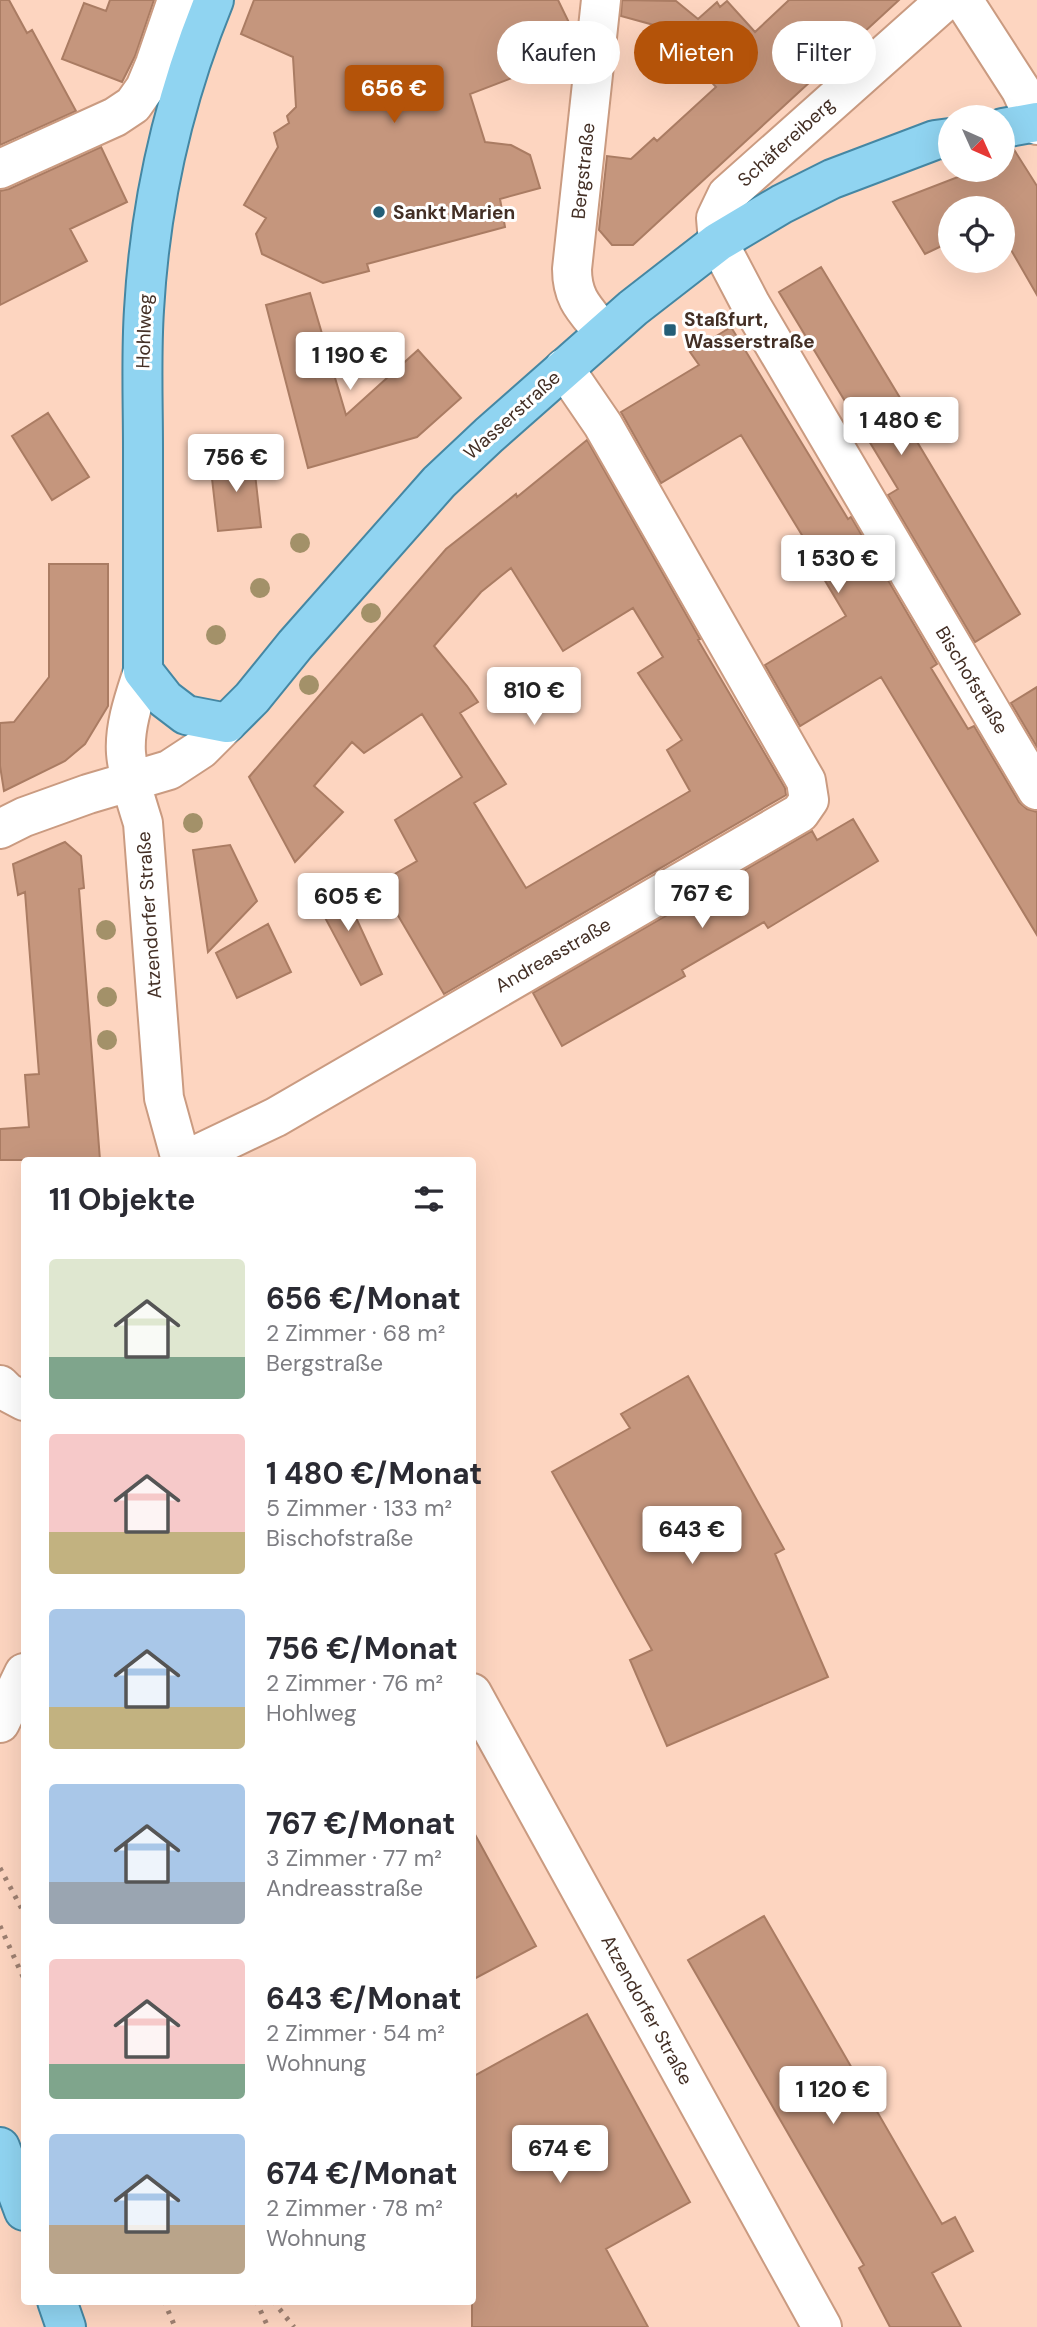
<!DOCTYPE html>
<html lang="de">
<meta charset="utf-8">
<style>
body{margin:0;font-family:"DM Sans",sans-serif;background:#f2f2f3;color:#2b2b33;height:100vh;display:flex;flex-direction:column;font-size:26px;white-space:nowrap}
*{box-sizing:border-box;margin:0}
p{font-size:23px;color:#7c7c81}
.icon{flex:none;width:38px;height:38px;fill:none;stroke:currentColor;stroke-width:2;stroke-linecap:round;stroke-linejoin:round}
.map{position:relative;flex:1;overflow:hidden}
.sheet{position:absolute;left:21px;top:1157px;width:455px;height:1148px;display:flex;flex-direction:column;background:#fff;border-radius:7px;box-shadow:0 7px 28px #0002}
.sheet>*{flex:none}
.top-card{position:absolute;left:497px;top:21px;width:434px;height:63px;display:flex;gap:14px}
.needle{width:46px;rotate:135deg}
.controls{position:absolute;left:938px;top:105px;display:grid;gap:14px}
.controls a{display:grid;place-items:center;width:77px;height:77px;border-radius:50%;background:#fff;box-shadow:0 7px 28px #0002;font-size:35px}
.price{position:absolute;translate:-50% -60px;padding:0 16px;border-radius:7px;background:#fff;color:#222;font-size:23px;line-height:46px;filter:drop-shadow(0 2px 4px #0008)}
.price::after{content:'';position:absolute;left:50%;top:42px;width:21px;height:16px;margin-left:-10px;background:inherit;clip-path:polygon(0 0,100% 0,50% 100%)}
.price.selected{background:#b45309;color:#fff}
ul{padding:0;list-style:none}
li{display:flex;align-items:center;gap:21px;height:175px;padding:0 28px}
li span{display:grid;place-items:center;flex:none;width:196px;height:140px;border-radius:7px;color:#555}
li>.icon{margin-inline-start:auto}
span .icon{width:84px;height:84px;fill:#fffc;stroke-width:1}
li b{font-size:30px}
h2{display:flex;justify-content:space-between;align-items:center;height:84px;padding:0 28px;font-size:30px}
.tag{padding:0 24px;border-radius:32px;background:#fff;box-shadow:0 7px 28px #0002;font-size:24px;line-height:63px}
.tag.selected{background:#b45309;color:#fff}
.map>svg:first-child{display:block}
</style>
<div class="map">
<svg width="1037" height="2327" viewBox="0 0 1037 2327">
<rect width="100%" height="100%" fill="#fdd5c0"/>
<!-- building -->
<path fill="#c5967d" stroke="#aa7c63" stroke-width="2" fill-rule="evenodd" d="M0,0H9L27,33L32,30L76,111L0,145Z
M110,0H154L135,56L122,82L62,59L84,3L106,11Z
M254,0H558L575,35L572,69L543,76L538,68L470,94L485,142L511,145L530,155L540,188L500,199L505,227L367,264L369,271L323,283L262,254L256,234L266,218L244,205L278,147L274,133L289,123L287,116L296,107L293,57L241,34Z
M622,0L676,1L698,19L717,2L720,7L727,1L755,32L789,0H899L633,245H612L599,230L607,156L631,159L654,138L657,141L716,87L661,27L621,16Z
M101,147L127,202L70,229L87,261L0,305V191L9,189Z
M1013,148L1037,186V295L1003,236V208H950V242L925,254L893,202L976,170H1003V149Z
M821,267L920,431L913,435L1020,614L975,642L888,495L898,489L779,292Z
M310,293L346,415L418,350L461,398L417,437L308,468L266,305Z
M731,327L848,519L851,517L937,664L931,668L968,729L974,726L1019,802L1027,809L1037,812V935L881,677L800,726L765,665L846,616L805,547L808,545L741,435L661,483L621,412L699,365L690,352Z
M48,413L89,477L52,500L12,436Z
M587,440L700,639L698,640L785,788L786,795L444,994L379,883L417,861L395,820L462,777L422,714L364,753L352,742L314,786L343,812L295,862L249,777L446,549L516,494L517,497ZM511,568L563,651L633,608L663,657L638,673L682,740L667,750L690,791L526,888L474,803L506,784L460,713L478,702L467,686L434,646L481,592Z
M253,456L261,527L218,531L210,461Z
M49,564H108V706L85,744L65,761L4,791L0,766V723L14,722L49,677Z
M1037,687V747L1011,703Z
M853,819L878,861L768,928L764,922L682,970L685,976L562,1046L533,993L812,831L817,840Z
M65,842L81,856L84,888L79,889L100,1160H0V1129L29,1127L25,1075L39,1074L25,892L18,895L13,864Z
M230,845L257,901L208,952L193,850Z
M340,883L382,974L361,985L314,897Z
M268,924L291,972L237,998L216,953Z
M688,1376L784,1549L775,1554L828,1677L667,1746L630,1660L652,1650L552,1472L630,1428L621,1414Z
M472,1829L536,1946L472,1980Z
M764,1916L942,2224L955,2217L973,2251L932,2273L961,2327H890L859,2268L864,2265L688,1960Z
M587,2014L690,2202L606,2249L648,2327H472V2077Z"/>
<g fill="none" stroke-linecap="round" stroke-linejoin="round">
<defs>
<path id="minor" d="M601,0L572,269C572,300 586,310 604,333
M946,0L727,195L716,218L718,242L751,305L1037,790
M963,0L1021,90L1037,125
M0,169L115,117L133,105L145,88L155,64L177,0
M143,671C135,696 124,726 126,753C128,777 136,800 143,823L164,1098L181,1160
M0,829L24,817L88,794L169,770L201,749L227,723
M186,1160L276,1117L800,813L809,800L806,781L603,425L564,368
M0,1385L7,1392L24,1401
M472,1693L822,2327
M0,1723L24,1673"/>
<path id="major" d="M214,0C174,98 150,204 144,310C141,356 143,402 143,448C143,522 143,597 143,671L165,699L186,715L227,723L252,698L295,645L439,482L489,435L633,308L718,242L782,204L832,179L935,140L950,138
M1003,128L1037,122
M0,2147L24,2211
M57,2301L66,2327"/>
</defs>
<!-- minor casing -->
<use href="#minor" stroke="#ca9b81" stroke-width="42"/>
<!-- major casing -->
<use href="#major" stroke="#4587a3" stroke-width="42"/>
<!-- minor -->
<use href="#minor" stroke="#fff" stroke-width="38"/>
<!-- major -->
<use href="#major" stroke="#90d4f1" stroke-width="38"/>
<!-- rail -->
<path stroke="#9e8071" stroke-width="5" stroke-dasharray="3.5 7" stroke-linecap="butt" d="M0,1868L24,1913
M0,1926L24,1979
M164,2301L175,2327
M256,2301L268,2327
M273,2301L294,2327"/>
</g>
<!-- trees -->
<g fill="#a39169">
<circle cx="300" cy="543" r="10"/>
<circle cx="260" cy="588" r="10"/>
<circle cx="371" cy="613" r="10"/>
<circle cx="216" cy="635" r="10"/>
<circle cx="309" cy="685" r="10"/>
<circle cx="193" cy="823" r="10"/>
<circle cx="106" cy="930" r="10"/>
<circle cx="107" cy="997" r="10"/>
<circle cx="107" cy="1040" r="10"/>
</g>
<!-- markers -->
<g fill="#245e77" stroke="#fff" stroke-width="2.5">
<circle cx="379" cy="212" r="7"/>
<rect x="663" y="323" width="14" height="14" rx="3.5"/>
</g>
<g text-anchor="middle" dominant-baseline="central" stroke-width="6" stroke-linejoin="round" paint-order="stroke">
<!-- street labels -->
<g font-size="19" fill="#432f25" stroke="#fff">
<text transform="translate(786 142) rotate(-42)">Schäfereiberg</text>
<text transform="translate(583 171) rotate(-84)">Bergstraße</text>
<text transform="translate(144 331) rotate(-88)">Hohlweg</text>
<text transform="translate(512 415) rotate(-42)">Wasserstraße</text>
<text transform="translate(972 680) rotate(59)">Bischofstraße</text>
<text transform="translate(149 915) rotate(-94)">Atzendorfer Straße</text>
<text transform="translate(553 955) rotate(-30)">Andreasstraße</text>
<text transform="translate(647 2010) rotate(61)">Atzendorfer Straße</text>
</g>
<!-- poi labels -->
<g font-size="19" font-weight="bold" fill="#432f25" stroke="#fff" text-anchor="start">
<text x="393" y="212">Sankt Marien</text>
<text x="684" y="319">Staßfurt,<tspan x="684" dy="22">Wasserstraße</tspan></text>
</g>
</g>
</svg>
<div class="controls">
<a><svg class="needle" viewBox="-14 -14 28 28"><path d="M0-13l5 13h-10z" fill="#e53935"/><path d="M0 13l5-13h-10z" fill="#7c7c81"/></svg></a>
<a><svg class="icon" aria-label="locate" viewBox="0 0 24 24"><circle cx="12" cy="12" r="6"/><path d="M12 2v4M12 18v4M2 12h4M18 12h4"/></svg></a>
</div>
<b class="price selected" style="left:394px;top:125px">656 €</b>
<b class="price" style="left:350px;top:392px">1 190 €</b>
<b class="price" style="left:901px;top:457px">1 480 €</b>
<b class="price" style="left:236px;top:494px">756 €</b>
<b class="price" style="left:838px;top:595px">1 530 €</b>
<b class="price" style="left:534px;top:727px">810 €</b>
<b class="price" style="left:702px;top:930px">767 €</b>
<b class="price" style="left:348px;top:933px">605 €</b>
<b class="price" style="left:692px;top:1566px">643 €</b>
<b class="price" style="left:833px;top:2126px">1 120 €</b>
<b class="price" style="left:560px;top:2185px">674 €</b>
<div class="top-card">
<a class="tag">Kaufen</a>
<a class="tag selected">Mieten</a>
<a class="tag">Filter</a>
</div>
<section class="sheet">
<h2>11 Objekte<svg class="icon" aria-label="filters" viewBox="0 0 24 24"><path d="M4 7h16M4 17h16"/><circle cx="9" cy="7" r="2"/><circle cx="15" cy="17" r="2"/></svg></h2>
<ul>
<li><span style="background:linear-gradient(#dfe7d0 70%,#7fa58c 0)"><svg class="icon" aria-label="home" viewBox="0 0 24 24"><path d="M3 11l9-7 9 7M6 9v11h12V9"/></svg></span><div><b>656 €/Monat</b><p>2 Zimmer · 68 m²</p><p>Bergstraße</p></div></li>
<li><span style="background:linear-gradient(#f6c9c9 70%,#c2b280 0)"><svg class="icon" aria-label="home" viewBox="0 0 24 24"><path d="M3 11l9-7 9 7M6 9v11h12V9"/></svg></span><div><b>1 480 €/Monat</b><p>5 Zimmer · 133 m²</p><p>Bischofstraße</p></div></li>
<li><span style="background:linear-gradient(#a9c7e8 70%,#c2b280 0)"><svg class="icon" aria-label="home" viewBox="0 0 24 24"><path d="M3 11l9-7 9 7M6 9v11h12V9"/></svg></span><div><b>756 €/Monat</b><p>2 Zimmer · 76 m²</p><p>Hohlweg</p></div></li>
<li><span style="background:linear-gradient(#a9c7e8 70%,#9aa5b1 0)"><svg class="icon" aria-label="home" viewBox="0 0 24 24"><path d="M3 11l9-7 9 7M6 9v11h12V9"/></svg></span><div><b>767 €/Monat</b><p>3 Zimmer · 77 m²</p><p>Andreasstraße</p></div></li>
<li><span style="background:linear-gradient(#f6c9c9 75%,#7fa58c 0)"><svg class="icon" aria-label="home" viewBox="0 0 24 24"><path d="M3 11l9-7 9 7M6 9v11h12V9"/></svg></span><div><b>643 €/Monat</b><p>2 Zimmer · 54 m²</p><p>Wohnung</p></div></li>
<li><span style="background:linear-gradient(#a9c7e8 65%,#b9a48a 0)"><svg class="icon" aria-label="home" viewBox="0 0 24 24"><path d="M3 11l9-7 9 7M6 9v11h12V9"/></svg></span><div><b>674 €/Monat</b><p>2 Zimmer · 78 m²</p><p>Wohnung</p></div></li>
</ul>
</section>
</div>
